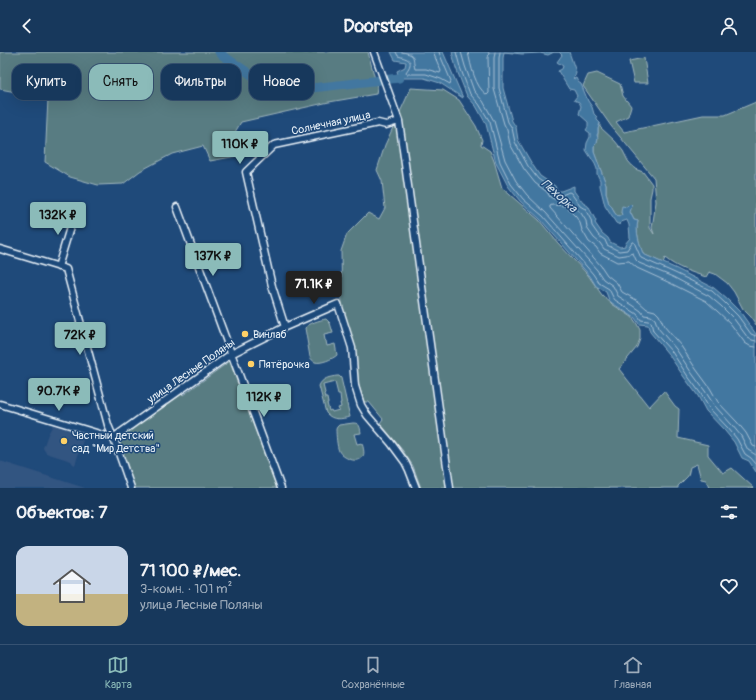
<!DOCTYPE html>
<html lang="ru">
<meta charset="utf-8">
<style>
body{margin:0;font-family:Pangolin,sans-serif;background:#203f62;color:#f1f3f6;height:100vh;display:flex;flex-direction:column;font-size:15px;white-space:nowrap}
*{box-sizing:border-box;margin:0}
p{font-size:13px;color:#9eacbb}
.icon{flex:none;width:22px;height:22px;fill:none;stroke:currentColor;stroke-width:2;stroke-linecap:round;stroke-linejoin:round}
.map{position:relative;height:436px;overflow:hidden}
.side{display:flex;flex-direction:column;background:#17385c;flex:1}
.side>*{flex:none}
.hud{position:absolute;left:12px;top:12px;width:400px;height:36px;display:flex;gap:8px}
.price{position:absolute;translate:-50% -34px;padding:0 9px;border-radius:4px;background:#8bbbb9;color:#111;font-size:13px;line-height:26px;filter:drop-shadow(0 1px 2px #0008)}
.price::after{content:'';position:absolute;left:50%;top:24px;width:12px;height:9px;margin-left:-6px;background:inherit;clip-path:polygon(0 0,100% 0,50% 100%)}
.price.selected{background:#222;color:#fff}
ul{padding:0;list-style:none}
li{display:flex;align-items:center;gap:12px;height:100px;padding:0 16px}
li+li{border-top:1px solid #365272}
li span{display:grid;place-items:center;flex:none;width:112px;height:80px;border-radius:12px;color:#555}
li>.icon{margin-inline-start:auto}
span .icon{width:48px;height:48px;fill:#fffc;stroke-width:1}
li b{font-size:17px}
h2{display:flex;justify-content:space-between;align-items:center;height:48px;padding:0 16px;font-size:17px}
.pill{padding:0 14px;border-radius:12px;background:#17385c;box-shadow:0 4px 16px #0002,0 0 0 1px #365272;font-size:14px;line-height:36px}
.pill.selected{background:#8bbbb9;color:#111}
header{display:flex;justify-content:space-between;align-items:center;height:52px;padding:0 16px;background:#17385c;font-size:18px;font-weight:800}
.dock{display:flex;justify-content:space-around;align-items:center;height:56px;border-top:1px solid #365272;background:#17385c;font-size:11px;color:#9eacbb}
.dock a{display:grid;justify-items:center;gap:2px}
.dock .selected{color:#8bbbb9}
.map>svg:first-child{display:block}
</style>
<header><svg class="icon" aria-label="back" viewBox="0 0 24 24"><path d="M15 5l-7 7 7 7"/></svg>Doorstep<svg class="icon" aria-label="person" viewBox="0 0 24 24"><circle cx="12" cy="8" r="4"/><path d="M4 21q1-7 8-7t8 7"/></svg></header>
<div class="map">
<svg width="756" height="436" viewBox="0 0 756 436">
<rect width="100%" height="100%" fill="#1f4a7a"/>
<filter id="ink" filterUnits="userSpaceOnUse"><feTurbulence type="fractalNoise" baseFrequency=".025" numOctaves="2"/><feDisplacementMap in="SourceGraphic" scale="8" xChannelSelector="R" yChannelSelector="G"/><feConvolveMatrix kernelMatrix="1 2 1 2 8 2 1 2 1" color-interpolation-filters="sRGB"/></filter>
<g filter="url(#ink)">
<!-- built -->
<path fill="#335481" d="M53,373L85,382L75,413L73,412L71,409L46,401L43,396L48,382Z
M0,409L85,436H0Z"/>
<!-- green -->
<path fill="#587c82" stroke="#a0b6bd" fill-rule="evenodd" d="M0,0H293L307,1L311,0H368L377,35L376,42L329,50L241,70L231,87L237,104L210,109L203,94L172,102L140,119L123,132L98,133L70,125L45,110L48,46L0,37Z
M644,6L648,31H634L629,9Z
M597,21L620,32L623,44L631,54L628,64L616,70L624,80L703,63H725L756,50V273L751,265L743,257L734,240L727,231L715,222L709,220L706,225C691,220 677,216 665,206L663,211L643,202C640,192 635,181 638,169L634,168L630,160L627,155L621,160L622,163L618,165L614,160L612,155L609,152L606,141V132L594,100V94L597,91L598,81V77L600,71V75L615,89L623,99L628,109L635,117L643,120L652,132V137L650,146V176L654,182L652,176L656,150L654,126L611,74L583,34L588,23Z
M411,36L443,38L459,48L476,74L482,88L481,93L490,99L494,109L502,136L539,168L558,191L588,223L602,243L612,252L632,265L637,272L640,278V287L637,295L619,317L649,355L664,339L675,354L679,357L678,386L708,393V403L723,421L732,416L754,436H709L706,428L701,427L697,412L690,415L688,424L678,434V436H421L413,414L403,399L380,371L383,367L369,350H364L359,334L354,291L349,282L342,257L341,199L347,182L368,161L379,167L385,156L382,129L377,118L385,93Z
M326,267L330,271L333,281L324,283L325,288L326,289L327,294L335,292L337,303C333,307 320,312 315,310C313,309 311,307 310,305L305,276C309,271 320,268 326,267Z
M230,309L277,436H134L117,387L182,342L183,343Z
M337,324H339L341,326L350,365C341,367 333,369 326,361L319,334C322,326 330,325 337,324ZM335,330L338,342H340L341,351H340L341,355L338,356L339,358L332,360L331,358L329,359L327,351H328L327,346H325L324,342L325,341L323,333Z
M353,371C360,371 360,375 361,381L354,382L357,392L362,391C363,395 365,401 363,404C359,413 342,406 339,399C337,395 336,383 336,377L337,375L339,373Z"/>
<!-- water -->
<path fill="#4377a0" stroke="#85a8c3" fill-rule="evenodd" d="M391,0H443L463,46L440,31L424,26H399L397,19L405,15L406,10L395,8Z
M452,0H569L576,20L575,24L573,26L574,27L576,26L578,30L581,32L588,49L592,55L594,62L597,65V68L600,71L598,77V81L597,83L598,86L597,91L594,94V100L606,132V141L609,152L612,155L614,160L618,165L622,163L621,160L622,154L627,155L630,152L632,154L630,160L634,168L638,169C635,180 640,192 643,202L677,217L714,236L728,248L741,261L756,282V420L749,409L742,406L734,390L725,379L706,359L698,344L684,325L669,303L650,280L648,273L639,272L635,266L612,251L609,248L606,240L596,234L590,224L540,167L520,149L508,134L496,111L486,72L476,54L467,44L456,16ZM504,0L522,2L540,1L548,3L554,0H559L562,3L557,10L563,14L562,17L558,19L569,37L574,38L577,44L574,48L579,50L581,54L579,62L588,70V75L586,78L590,81V85L587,91L586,98L595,112L597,117V122L600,128V134L605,154L616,171L620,173L621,170L627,168L629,173L630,186L625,192V194L620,195L610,190L608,186L602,181L595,171L596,169L588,154L583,151L574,139V134L561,139H557L555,134L540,124L532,112L518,88L516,75L512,69L503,36V6Z"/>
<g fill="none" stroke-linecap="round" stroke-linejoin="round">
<!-- shore -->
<path stroke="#a6c0d5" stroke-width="1" d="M396,0L398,4C408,7 415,8 406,20L407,22H426L441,27L450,32L451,29L440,3L439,0
M402,0C417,3 412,5 415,17H426L440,21L441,19L435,5L434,0
M456,0L460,15L470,42L479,52L490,70L500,110L511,132L523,147L543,164L593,222L599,231L609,237L613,245L615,248L637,262L641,268L648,269L651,270L653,279L672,300L687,323L701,342L709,356L728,376L737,387L745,402L751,406L756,412
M461,0L465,14L474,39L483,49L494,69L505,108L516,129L527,143L546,161L597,218L603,227L613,234L618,244L634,254L641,259L644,263L651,264L655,267L658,276L676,297L691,320L705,339L714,353L732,373L741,384L748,398L756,403
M468,0C471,14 475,35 487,43L489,41L488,6L489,0
M495,0L494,6V37L504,72L507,78L510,92L524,117L535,131L547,140L550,145L554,147L561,148L567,146L569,147L576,157L581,161L586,169L587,176L594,186L600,191L604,197L619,204L626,203L633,201L636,208L639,211L673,225L709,244L721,254L734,267L748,286L752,288L756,289
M500,0L499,6V36L508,70L512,76L515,90L528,114L538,127L551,136L554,141L556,143H562L569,140L571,141L580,154L585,157L591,168L592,174L599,184L605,188L607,193L619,199L627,198L632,190H634L641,206L675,221L712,239L725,251L738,264L751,282L756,284
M756,295L750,294L745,291L730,271L717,259L706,249L670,231L637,216L629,209L617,210L600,201L596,195L589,190L582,178L580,171L576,165L571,160L567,154L552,153L550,154V156L601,214L607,223L617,231L622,240L638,249L647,257L655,259L659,263L664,274L681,294L696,317L710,336L718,350L737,370L746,381L753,394L756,395"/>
<!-- river -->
<path stroke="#4377a0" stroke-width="9" d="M219,0L222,3L277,40L399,26"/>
<defs>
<path id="minor" d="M374,0L399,69L450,436
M177,155L281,436
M0,197L66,217L108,373L115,390L131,436
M58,215L75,159
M285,275L272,234L246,120L274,93L378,71L386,73L399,69
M0,352L113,386
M113,386L231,302L285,275L338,252L352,296L355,334L361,353L367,363L391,391L405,410L409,418L416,436"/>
</defs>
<!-- minor casing -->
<use href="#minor" stroke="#e8f1f8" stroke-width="9"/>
<!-- minor -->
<use href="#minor" stroke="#1f4a7a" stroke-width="6"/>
</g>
</g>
<!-- markers -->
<g fill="#ffd166" stroke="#1f4a7a" stroke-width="1.5">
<circle cx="245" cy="282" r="4"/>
<circle cx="251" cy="312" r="4"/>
<circle cx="64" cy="389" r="4"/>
</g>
<g text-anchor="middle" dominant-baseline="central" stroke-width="3" stroke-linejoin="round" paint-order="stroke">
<!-- street labels -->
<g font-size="11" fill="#e8f1f8" stroke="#1f4a7a">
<text transform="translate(331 71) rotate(-12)">Солнечная улица</text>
<text transform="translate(191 319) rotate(-35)">улица Лесные Поляны</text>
</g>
<!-- poi labels -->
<g font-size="11" fill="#e8f1f8" stroke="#1f4a7a" text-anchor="start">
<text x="253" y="282">Винлаб</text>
<text x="259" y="312">Пятёрочка</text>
<text x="72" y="383">Частный детский<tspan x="72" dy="13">сад "Мир Детства"</tspan></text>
</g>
<!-- water labels -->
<g font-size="12" font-style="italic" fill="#cfdfeb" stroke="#1f4a7a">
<text transform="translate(559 144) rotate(42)">Пехорка</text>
</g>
</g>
</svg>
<b class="price" style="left:240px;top:113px">110K ₽</b>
<b class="price" style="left:58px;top:184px">132K ₽</b>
<b class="price" style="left:213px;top:225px">137K ₽</b>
<b class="price selected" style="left:314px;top:253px">71.1K ₽</b>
<b class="price" style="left:80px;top:304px">72K ₽</b>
<b class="price" style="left:59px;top:360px">90.7K ₽</b>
<b class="price" style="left:264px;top:366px">112K ₽</b>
<div class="hud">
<a class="pill">Купить</a>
<a class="pill selected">Снять</a>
<a class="pill">Фильтры</a>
<a class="pill">Новое</a>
</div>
</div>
<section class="side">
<h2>Объектов: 7<svg class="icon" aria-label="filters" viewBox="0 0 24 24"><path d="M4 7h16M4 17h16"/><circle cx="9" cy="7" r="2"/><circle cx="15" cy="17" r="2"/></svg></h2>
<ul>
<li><span style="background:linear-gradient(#c9d6e8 60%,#c2b280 0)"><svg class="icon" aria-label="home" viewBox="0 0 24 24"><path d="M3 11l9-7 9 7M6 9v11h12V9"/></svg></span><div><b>71 100 ₽/мес.</b><p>3-комн. · 101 m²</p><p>улица Лесные Поляны</p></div><svg class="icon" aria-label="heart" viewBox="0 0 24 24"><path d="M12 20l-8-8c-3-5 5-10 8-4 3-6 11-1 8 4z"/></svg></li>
</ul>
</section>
<nav class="dock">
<a class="selected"><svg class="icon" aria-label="map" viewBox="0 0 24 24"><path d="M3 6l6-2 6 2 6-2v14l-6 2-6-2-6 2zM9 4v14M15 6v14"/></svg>Карта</a>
<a><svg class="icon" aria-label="saved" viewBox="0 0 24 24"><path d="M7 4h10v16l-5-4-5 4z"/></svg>Сохранённые</a>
<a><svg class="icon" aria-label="home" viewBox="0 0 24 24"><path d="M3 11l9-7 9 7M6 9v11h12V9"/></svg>Главная</a>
</nav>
